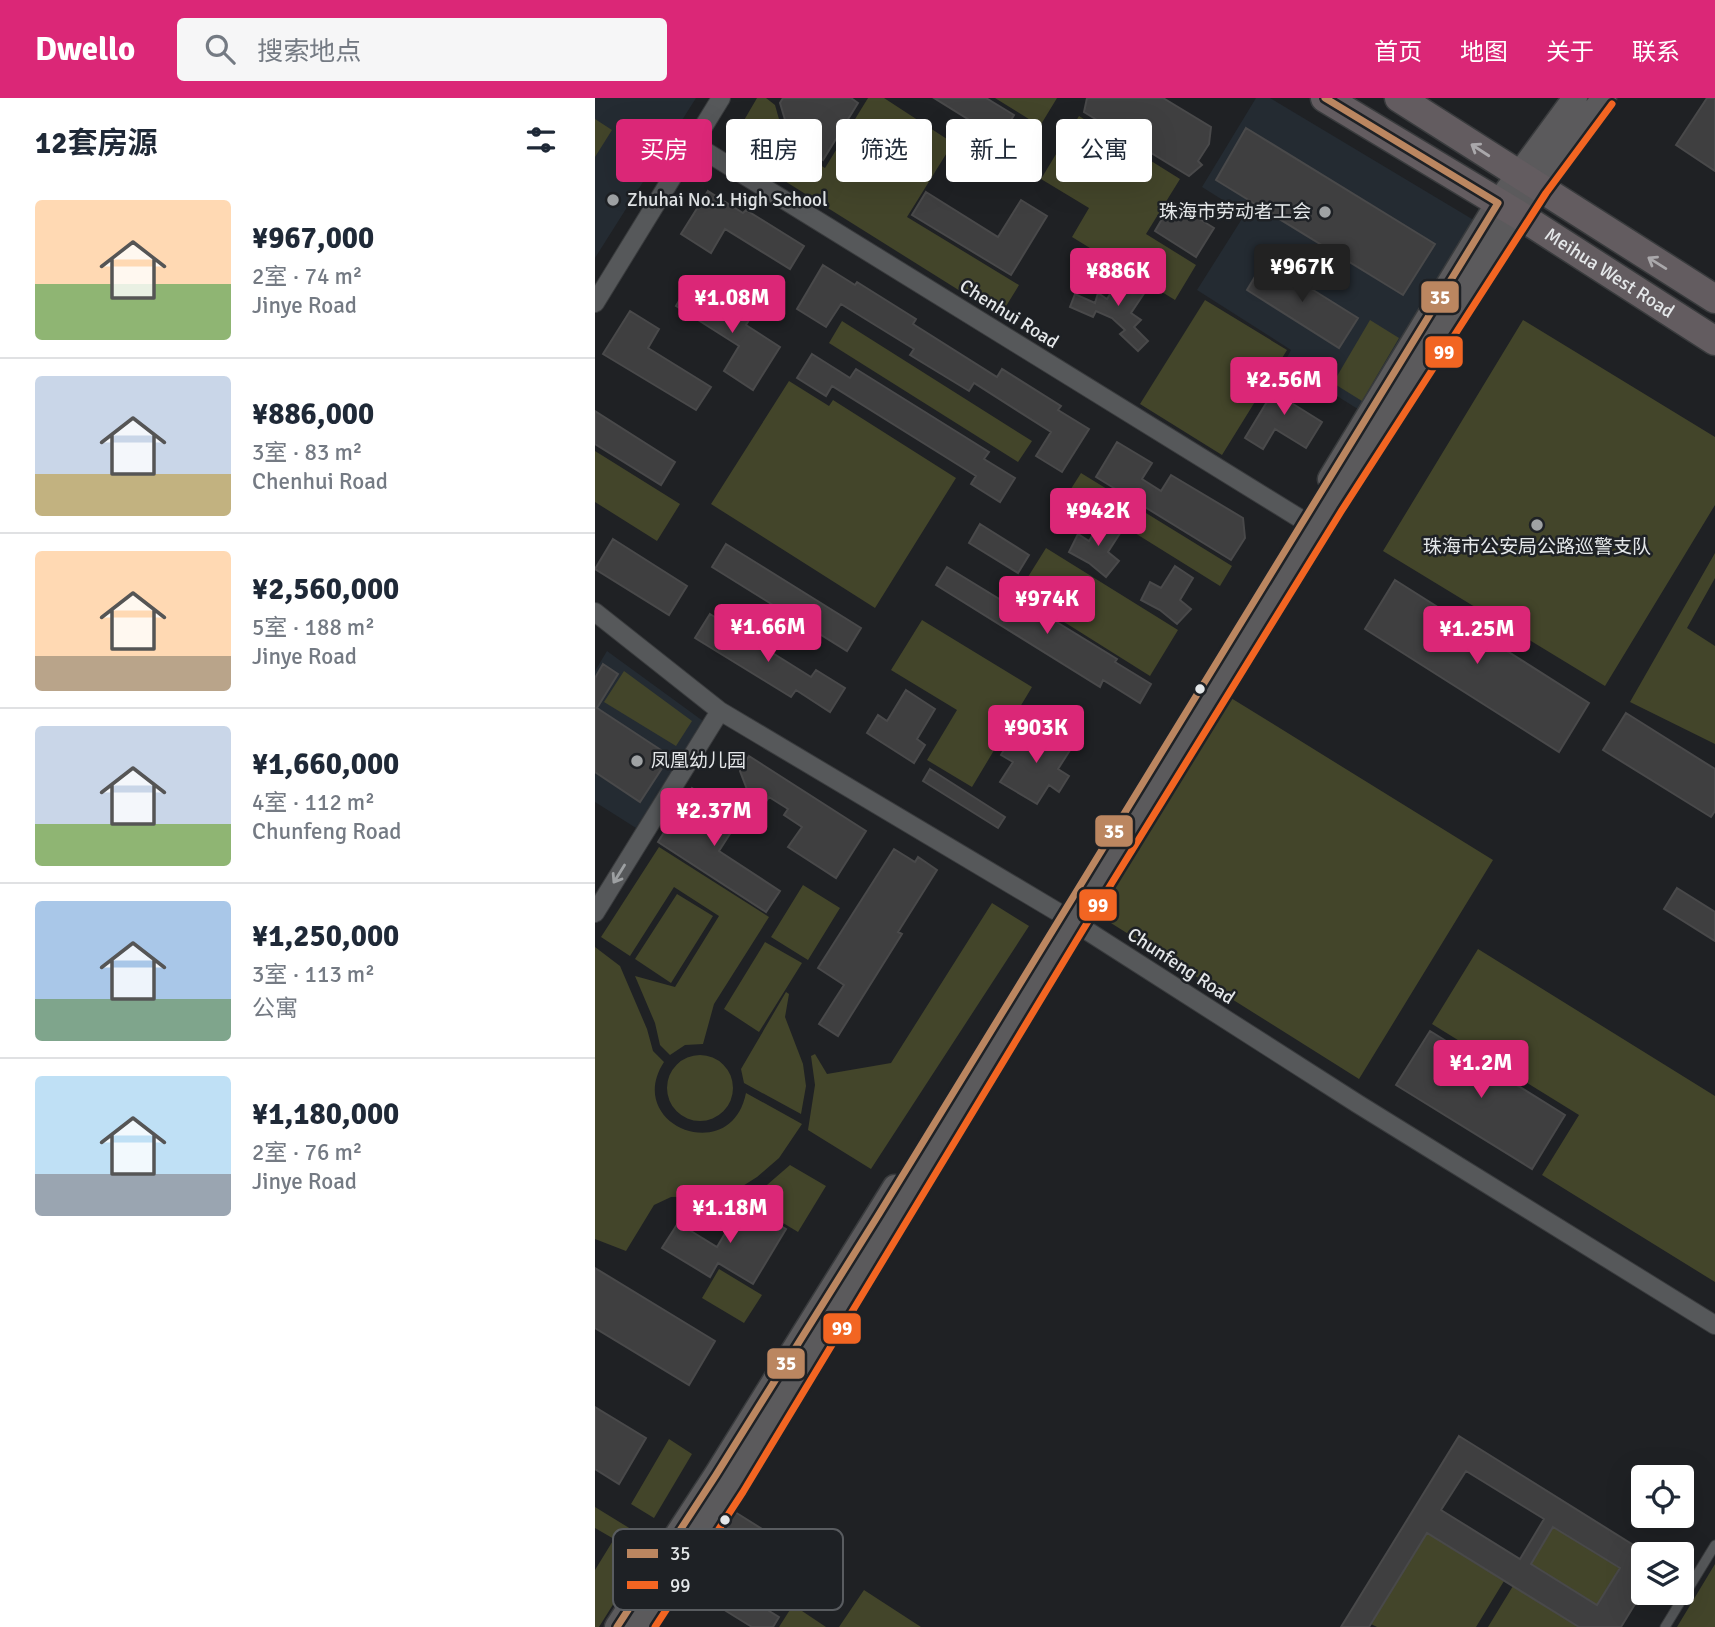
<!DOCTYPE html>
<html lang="zh">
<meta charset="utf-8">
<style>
body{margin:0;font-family:Signika,"Noto Sans SC",sans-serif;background:#f6f6f7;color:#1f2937;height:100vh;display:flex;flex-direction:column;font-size:26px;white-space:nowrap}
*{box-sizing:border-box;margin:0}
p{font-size:23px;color:#747a83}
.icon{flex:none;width:38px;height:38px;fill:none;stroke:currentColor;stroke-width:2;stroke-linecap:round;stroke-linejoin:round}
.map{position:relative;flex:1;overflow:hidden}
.details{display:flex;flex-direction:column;background:#fff;width:595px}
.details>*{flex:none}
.guide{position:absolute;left:21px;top:21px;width:665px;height:63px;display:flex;gap:14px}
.controls{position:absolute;left:1036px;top:1367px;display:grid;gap:14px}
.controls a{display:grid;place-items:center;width:63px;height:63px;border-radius:7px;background:#fff;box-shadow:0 7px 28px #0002;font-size:35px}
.price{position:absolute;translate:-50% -60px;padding:0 16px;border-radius:7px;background:#db2777;color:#fff;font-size:23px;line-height:46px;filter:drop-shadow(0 2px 4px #0008)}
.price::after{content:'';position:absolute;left:50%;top:42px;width:21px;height:16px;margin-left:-10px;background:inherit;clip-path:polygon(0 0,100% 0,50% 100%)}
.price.current{background:#222;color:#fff}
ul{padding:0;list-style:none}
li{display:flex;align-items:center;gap:21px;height:175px;padding:0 35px}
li+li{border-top:2px solid #e0e1e3}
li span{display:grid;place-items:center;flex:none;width:196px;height:140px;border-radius:7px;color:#555}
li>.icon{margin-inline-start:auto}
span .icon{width:84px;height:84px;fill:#fffc;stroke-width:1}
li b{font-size:30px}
h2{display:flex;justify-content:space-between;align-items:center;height:84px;padding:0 35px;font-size:30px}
.tag{padding:0 24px;border-radius:7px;background:#fff;box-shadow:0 7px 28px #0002;font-size:24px;line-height:63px}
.tag.current{background:#db2777;color:#fff}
header{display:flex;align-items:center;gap:42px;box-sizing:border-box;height:98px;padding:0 35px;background:#db2777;color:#fff}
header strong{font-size:33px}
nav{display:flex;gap:38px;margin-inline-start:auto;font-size:24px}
.search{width:490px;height:63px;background:#f6f6f7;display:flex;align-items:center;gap:18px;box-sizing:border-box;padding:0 24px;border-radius:7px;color:#747a83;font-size:26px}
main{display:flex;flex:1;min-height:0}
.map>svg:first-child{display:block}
</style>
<header>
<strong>Dwello</strong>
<div class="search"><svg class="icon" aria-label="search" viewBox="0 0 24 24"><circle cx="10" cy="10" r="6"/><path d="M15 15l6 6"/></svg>搜索地点</div>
<nav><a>首页</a><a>地图</a><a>关于</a><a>联系</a></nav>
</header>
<main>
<section class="details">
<h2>12套房源<svg class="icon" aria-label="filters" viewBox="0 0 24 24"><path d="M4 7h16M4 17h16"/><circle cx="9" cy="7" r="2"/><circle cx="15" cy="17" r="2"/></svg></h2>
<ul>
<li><span style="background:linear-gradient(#ffd9b3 60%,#8fb573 0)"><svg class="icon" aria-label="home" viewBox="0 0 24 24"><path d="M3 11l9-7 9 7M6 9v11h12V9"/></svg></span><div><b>¥967,000</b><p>2室 · 74 m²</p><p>Jinye Road</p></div></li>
<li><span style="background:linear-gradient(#c9d6e8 70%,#c2b280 0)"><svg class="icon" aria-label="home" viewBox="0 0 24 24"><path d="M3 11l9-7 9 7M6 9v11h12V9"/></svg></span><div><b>¥886,000</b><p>3室 · 83 m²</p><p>Chenhui Road</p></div></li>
<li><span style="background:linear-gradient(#ffd9b3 75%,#b9a48a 0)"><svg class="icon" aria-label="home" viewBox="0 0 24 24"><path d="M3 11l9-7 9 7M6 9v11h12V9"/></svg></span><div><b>¥2,560,000</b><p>5室 · 188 m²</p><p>Jinye Road</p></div></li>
<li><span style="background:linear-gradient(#c9d6e8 70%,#8fb573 0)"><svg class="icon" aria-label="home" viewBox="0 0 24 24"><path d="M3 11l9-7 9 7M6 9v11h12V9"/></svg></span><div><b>¥1,660,000</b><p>4室 · 112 m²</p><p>Chunfeng Road</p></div></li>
<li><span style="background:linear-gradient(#a9c7e8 70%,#7fa58c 0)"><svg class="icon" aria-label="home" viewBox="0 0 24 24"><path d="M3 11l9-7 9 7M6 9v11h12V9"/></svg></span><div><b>¥1,250,000</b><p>3室 · 113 m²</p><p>公寓</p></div></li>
<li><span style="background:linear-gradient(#bfe0f5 70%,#9aa5b1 0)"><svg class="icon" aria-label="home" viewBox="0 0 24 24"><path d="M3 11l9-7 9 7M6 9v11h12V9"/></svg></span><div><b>¥1,180,000</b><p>2室 · 76 m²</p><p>Jinye Road</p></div></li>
</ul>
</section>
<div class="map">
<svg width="1120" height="1529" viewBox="0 0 1120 1529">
<rect width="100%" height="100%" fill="#1f2124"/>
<!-- built -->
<path fill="#242b32" d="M0,0H101L0,160Z
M661,0H675L882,124L766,313L689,265L696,252L602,192L650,116L607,89Z
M12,553L108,623L41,730L0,704V573Z"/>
<!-- green -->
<path fill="#43452a" d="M162,0H171L180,7L191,46L230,70L273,0H289L358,45L312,119L424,187L405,218L134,48Z
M400,0H462L445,28Z
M484,18L585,81L551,136L601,167L580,202L477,139L494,110L446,81Z
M0,21L17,32L0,59Z
M610,202L692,252L627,357L545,306Z
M775,222L804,240L767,303L738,285Z
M928,222L1120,339V407L1010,588L788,453Z
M247,223L437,343L423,364L234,245Z
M194,283L234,308L238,302L361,380L280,510L116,406Z
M0,353L85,406L62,443L0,404Z
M486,375L637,468L625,488L474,394Z
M451,450L583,532L555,578L423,495Z
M1120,455V480L1092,530L1120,548V646L1035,604Z
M327,522L437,589L377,689L332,662L362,612L296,572Z
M29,573L97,623L81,648L9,604Z
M636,600L898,762L764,981L500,815Z
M64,749L174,819L119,906L108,946L90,947L75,957L65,947L60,925L40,878L80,889L124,818L79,789L35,858L6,839Z
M208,787L245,810L213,862L176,839Z
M82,796L118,818L76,885L40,861Z
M397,805L434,828L276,1071L213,1032L220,987L216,958L220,956L232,976L296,965Z
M170,844L207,865L164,934L129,911Z
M0,849L25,868L52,931L58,953L69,964C28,1027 136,1070 151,995L207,1026L184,1060L162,1079L132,1098L76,1099L59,1107L31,1153L0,1141Z
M883,851L1120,998V1184L947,1077L984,1017L837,926Z
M191,894L194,896L190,919L208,966L211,988L206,1016L149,985L146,971Z
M72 990a33 33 0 1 1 66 0a33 33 0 1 1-66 0Z
M195,1067L231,1088L203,1134L150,1102L165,1093Z
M124,1171L167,1197L149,1225L107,1200Z
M74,1341L97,1356L59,1420L36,1406Z
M0,1409L57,1444L4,1529H0V1472L19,1441L0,1430Z
M958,1429L1025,1470L1002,1507L936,1466Z
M832,1435L909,1483L881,1529H782L776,1526Z
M1120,1466V1529H1082Z
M918,1488L984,1529H893Z
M269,1492L326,1529H244Z
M198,1507L231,1529H184Z"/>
<!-- building -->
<path fill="#3f3f40" stroke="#49494a" stroke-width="2" fill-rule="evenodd" d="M188,0H256L263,5L228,62L196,42L185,5Z
M339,0H391L419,17L405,41Z
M492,0H568L616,29L614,46L603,63L607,67L594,78L489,14Z
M1112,0H1120V73L1081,47Z
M651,30L840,146L808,197L621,82Z
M113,93L148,115L151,112L209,148L195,171L130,131L116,155L86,136Z
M331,94L403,139L426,102L452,118L416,177L317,117Z
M577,104L619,130L601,159L560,133Z
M670,162L763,220L744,250L652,192Z
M228,167L260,187L262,184L321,221L318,226L402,279L407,271L466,308L463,312L494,331L467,374L441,358L456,334L379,285L374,293L315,257L319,251L246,206L231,229L202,211Z
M528,175L552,191L536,215L546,222L539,229L553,243L543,253L525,236L530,232L517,220L501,213L498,219L475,209L480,196L500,205L503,195L512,201Z
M95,185L154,222L151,227L185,249L158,292L129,273L144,248L81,208Z
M35,213L64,231L53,250L116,289L101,312L8,256Z
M217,256L255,280L261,271L394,354L389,361L420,380L405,404L376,386L381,378L237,288L231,298L202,280Z
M690,274L708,285L695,304L727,324L711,350L680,331L668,351L650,340Z
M0,313L80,364L66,387L0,346Z
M522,344L557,365L547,381L566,393L576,377L648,420L650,440L636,462L501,379Z
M508,420L527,432L513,454L524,463L511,479L494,465L474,454L483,436L494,443Z
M385,426L434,457L423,475L374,445Z
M18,441L92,488L74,517L0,471Z
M131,446L266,530L252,553L117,469Z
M580,468L598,480L585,502L596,511L582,526L565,512L546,502L555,484L566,490Z
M352,469L411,505L416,496L522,561L520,564L556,586L545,605L508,582L505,589L341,487Z
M800,482L994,605L964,654L770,531Z
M115,516L216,579L221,572L250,590L235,614L201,592L196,599L100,540Z
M8,566L23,576L2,610L75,658L45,704L0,674V580Z
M311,592L340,611L322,641L330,647L319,665L272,635L283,617L292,623Z
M1031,615L1120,671V713L1116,719L1008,652Z
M442,627L477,649L463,671L474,678L464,694L454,687L442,706L405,684L418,664L406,657L416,640L428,648Z
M154,658L271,733L241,780L193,749L207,729L189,717L193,711L174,699L170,705L153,694L145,673Z
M335,671L410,719L403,730L328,683Z
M97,690L145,720L124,753L185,793L171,814L63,744Z
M299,751L320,764L323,759L342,772L303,834L307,836L243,938L224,926L249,887L223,870Z
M1082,790L1120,814V843L1069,811Z
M835,933L970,1017L937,1071L801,987Z
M148,1105L191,1131L158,1186L123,1165L115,1179L67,1150L83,1125L122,1149Z
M0,1170L120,1243L94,1287L0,1230Z
M0,1309L51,1340L24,1386L0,1371Z
M864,1338L1048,1453V1493L1026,1529H984L832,1435L774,1529H746ZM871,1373L949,1421L925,1461L846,1412ZM958,1429L1025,1470L1002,1507L936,1466Z
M140,1414L242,1478L231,1496L128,1432Z
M114,1476L184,1519L178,1529H157L102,1495Z"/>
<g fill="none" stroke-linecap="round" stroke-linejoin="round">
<defs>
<path id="lane" d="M1070,1529L1120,1447"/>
<path id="street" d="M97,45L709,423
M0,205L126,0
M0,514L125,613L466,816L763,1006L1120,1227
M0,815L125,613"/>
<path id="secondary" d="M735,381L903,105L980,0
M22,1529L121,1377L300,1089
M47,1529L139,1389L480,825L738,406L942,89L1009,0"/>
<g id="primary">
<path id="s1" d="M730,0L924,117L1120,243"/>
<path d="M804,0L1120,201"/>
</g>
</defs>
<!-- lane casing -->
<use href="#lane" stroke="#393b3d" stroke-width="11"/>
<!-- street casing -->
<use href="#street" stroke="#393b3d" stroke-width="20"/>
<!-- secondary casing -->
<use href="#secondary" stroke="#393b3d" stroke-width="27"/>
<!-- primary casing -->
<use href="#primary" stroke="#393b3d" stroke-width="31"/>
<!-- lane -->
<use href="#lane" stroke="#56585a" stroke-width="9"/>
<!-- street -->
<use href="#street" stroke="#56585a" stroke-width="18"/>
<!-- secondary -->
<use href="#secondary" stroke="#5b5a5c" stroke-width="24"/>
<!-- primary -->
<use href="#primary" stroke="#635c60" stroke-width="28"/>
<defs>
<path id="bus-1" d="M22,1529L121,1377L284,1116L903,105L730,0"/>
<path id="bus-2" d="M60,1529L148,1394L489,830L747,412L951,95L1017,6"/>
</defs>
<!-- bus-1 casing -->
<use href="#bus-1" stroke="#1e2125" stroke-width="12"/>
<!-- bus-2 casing -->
<use href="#bus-2" stroke="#1e2125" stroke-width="12"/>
<!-- bus-1 -->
<use href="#bus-1" stroke="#bb8660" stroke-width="7"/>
<!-- bus-2 -->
<use href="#bus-2" stroke="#f26522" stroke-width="7"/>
</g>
<!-- one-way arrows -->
<defs><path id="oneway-shaft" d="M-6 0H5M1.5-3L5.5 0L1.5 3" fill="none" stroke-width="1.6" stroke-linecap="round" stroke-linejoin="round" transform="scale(1.75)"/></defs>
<g stroke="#aaa8ab">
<use href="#oneway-shaft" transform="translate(885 52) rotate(-147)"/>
<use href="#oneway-shaft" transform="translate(1062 165) rotate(-148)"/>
</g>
<use stroke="#9da0a2" href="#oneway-shaft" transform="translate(24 776) rotate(122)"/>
<!-- markers -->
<g fill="#9fa2a4" stroke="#1e2125" stroke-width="2.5">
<circle cx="18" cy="102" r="7"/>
<circle cx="730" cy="114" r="7"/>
<circle cx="942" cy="427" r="7"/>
<circle cx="42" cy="663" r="7"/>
</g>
<g fill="#e4e7e9" stroke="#1e2125" stroke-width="2.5">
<circle cx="605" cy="591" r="6"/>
<circle cx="130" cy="1422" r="6"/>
</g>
<g text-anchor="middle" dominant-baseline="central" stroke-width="5" stroke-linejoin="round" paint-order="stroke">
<!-- poi labels -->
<g font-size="19" fill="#e4e7e9" stroke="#1e2125" text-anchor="start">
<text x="32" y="102">Zhuhai No.1 High School</text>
<text x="716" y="114" text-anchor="end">珠海市劳动者工会</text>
<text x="942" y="449" text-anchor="middle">珠海市公安局公路巡警支队</text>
<text x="56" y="663">凤凰幼儿园</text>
</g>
<!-- street labels -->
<g font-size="19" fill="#e4e7e9" stroke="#1e2125">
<text stroke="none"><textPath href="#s1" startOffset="334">Meihua West Road</textPath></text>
<text transform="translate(414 216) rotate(32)">Chenhui Road</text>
<text transform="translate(586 868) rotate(33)">Chunfeng Road</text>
</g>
</g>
<!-- legend -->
<rect x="18" y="1431" width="230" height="81" rx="10" fill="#1e2125" stroke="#595c60" stroke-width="2"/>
<rect x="32" y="1451" width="31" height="9" fill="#bb8660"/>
<rect x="32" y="1483" width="31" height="8" fill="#f26522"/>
<g font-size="19" fill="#e4e7e9">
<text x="75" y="1462">35</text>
<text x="75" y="1494">99</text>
</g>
<g stroke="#1e2125" stroke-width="2.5">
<rect x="825" y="182" width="40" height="34" rx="7" fill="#bb8660"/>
<rect x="829" y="237" width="40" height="34" rx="7" fill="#f26522"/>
<rect x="499" y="716" width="40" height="34" rx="7" fill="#bb8660"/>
<rect x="483" y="790" width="40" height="34" rx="7" fill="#f26522"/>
<rect x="227" y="1214" width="40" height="33" rx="7" fill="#f26522"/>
<rect x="171" y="1249" width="40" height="33" rx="7" fill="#bb8660"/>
</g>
<g font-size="19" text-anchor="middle" font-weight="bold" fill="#fff">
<text x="845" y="206">35</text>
<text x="849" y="261">99</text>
<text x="519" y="740">35</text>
<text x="503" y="814">99</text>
<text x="247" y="1237">99</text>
<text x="191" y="1272">35</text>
</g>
</svg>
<div class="controls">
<a><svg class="icon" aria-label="locate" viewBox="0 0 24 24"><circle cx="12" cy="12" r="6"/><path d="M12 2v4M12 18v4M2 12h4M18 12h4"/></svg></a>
<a><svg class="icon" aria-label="layers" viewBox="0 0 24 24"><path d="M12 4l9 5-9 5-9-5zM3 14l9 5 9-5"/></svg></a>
</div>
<b class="price current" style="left:707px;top:206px">¥967K</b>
<b class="price" style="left:523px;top:210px">¥886K</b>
<b class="price" style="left:137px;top:237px">¥1.08M</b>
<b class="price" style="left:689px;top:319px">¥2.56M</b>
<b class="price" style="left:503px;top:450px">¥942K</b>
<b class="price" style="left:452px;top:538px">¥974K</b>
<b class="price" style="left:173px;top:566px">¥1.66M</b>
<b class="price" style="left:882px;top:568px">¥1.25M</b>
<b class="price" style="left:441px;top:667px">¥903K</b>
<b class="price" style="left:119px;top:750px">¥2.37M</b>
<b class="price" style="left:886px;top:1002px">¥1.2M</b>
<b class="price" style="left:135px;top:1147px">¥1.18M</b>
<div class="guide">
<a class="tag current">买房</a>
<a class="tag">租房</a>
<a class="tag">筛选</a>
<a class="tag">新上</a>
<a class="tag">公寓</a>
</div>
</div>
</main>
